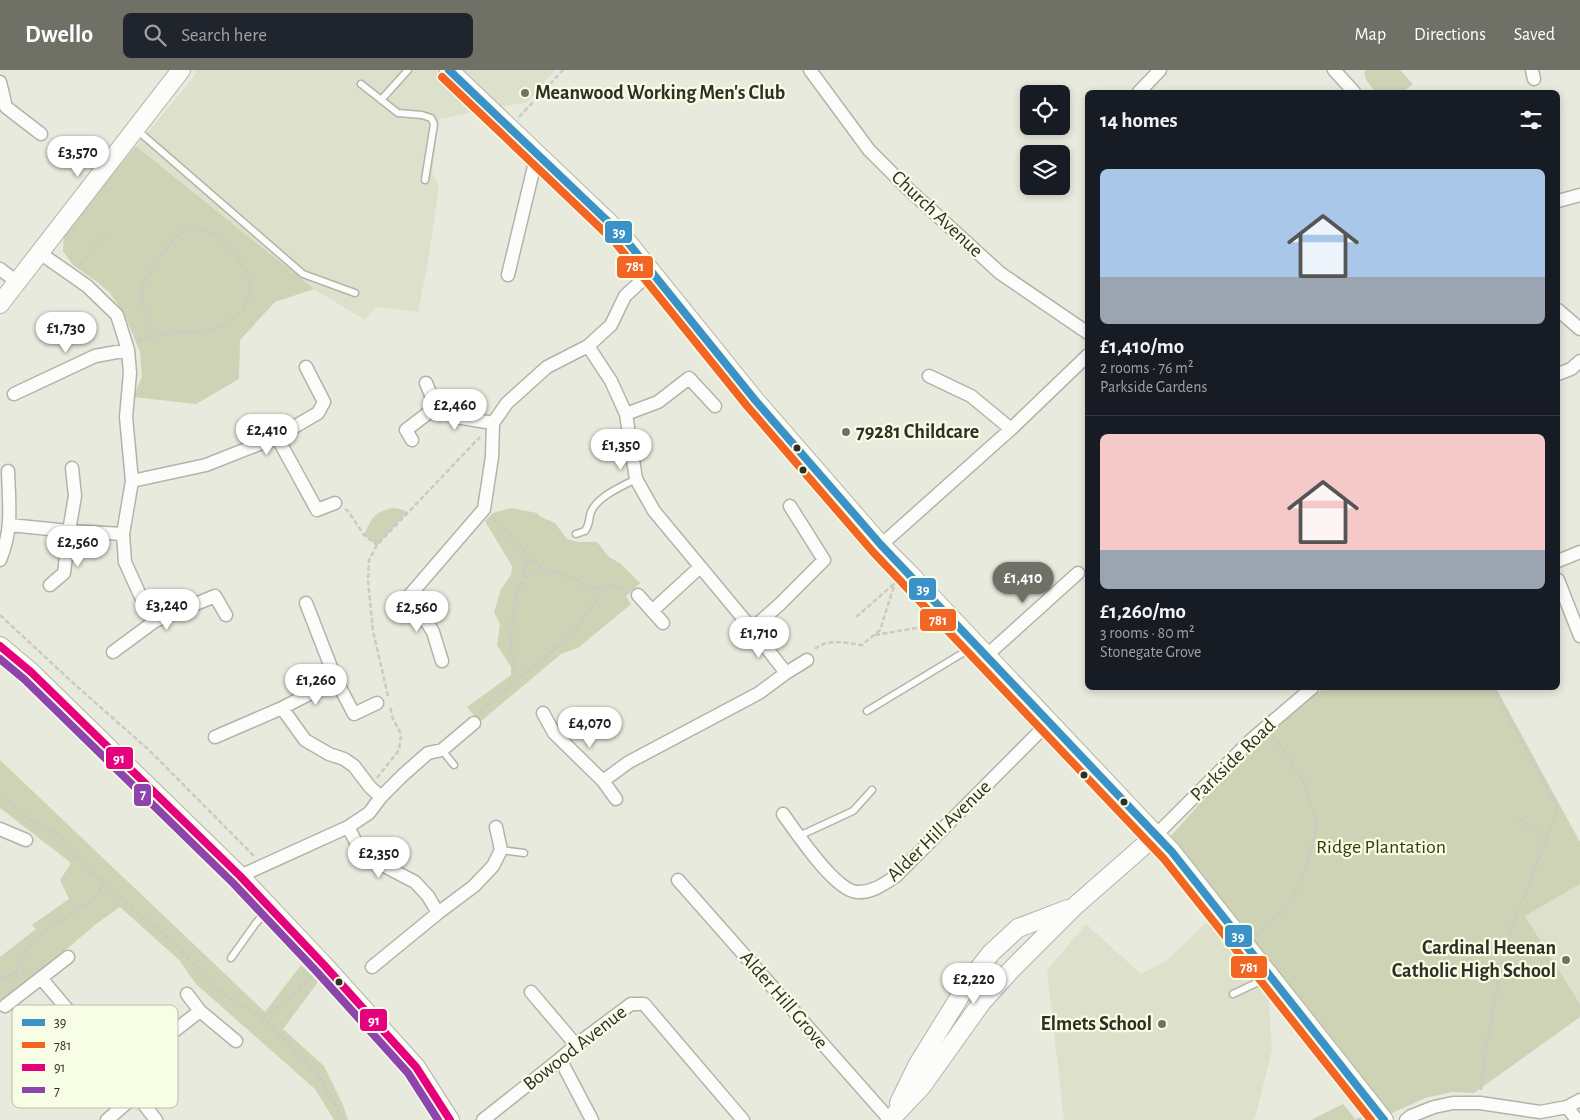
<!DOCTYPE html>
<meta charset="utf-8">
<style>
body{margin:0;font-family:"Alegreya Sans",sans-serif;background:#20242c;color:#f1f3f6;height:100vh;display:flex;flex-direction:column;font-size:19px;white-space:nowrap}
*{box-sizing:border-box;margin:0}
p{font-size:16px;color:#9ea1a6}
.icon{flex:none;width:28px;height:28px;fill:none;stroke:currentColor;stroke-width:2;stroke-linecap:round;stroke-linejoin:round}
.map{position:relative;flex:1;overflow:hidden}
.drawer{position:absolute;left:1085px;top:20px;width:475px;height:600px;display:flex;flex-direction:column;background:#171b24;border-radius:8px;box-shadow:0 2px 8px #0003}
.drawer>*{flex:none}
.fabs{position:absolute;left:1020px;top:15px;display:grid;gap:10px}
.fabs a{display:grid;place-items:center;width:50px;height:50px;border-radius:8px;background:#171b24;box-shadow:0 2px 8px #0003;font-size:25px}
.price{position:absolute;translate:-50% -42px;padding:0 11px;border-radius:18px;background:#fff;color:#222;font-size:16px;line-height:32px;filter:drop-shadow(0 1px 2px #0008)}
.price::after{content:'';position:absolute;left:50%;top:30px;width:15px;height:11px;margin-left:-8px;background:inherit;clip-path:polygon(0 0,100% 0,50% 100%)}
.price.selected{background:#6f7167;color:#fff}
ul{padding:0;list-style:none}
li{display:grid;align-content:center;gap:10px;height:265px;padding:0 15px}
li+li{border-top:1px solid #363941}
li span{display:grid;place-items:center;height:155px;border-radius:8px;color:#555}
li>.icon{margin-inline-start:auto}
span .icon{width:90px;height:90px;fill:#fffc;stroke-width:1}
li b{font-size:21px}
h2{display:flex;justify-content:space-between;align-items:center;height:60px;padding:0 15px;font-size:21px}
header{display:flex;align-items:center;gap:30px;box-sizing:border-box;height:70px;padding:0 25px;background:#6f7167;color:#fff}
header strong{font-size:24px}
nav{display:flex;gap:28px;margin-inline-start:auto;font-size:18px}
.search{width:350px;height:45px;background:#20242c;display:flex;align-items:center;gap:12px;box-sizing:border-box;padding:0 18px;border-radius:8px;color:#9ea1a6;font-size:19px}
.map>svg:first-child{display:block}
</style>
<header>
<strong>Dwello</strong>
<div class="search"><svg class="icon" aria-label="search" viewBox="0 0 24 24"><circle cx="10" cy="10" r="6"/><path d="M15 15l6 6"/></svg>Search here</div>
<nav><a>Map</a><a>Directions</a><a>Saved</a></nav>
</header>
<div class="map">
<svg width="1580" height="1050" viewBox="0 0 1580 1050">
<rect width="100%" height="100%" fill="#e8eadd"/>
<!-- built -->
<path fill="#dde1cb" d="M193,0H555L527,32L439,49L432,104L439,116L428,192L418,242L376,237L365,250L314,219L136,76L197,3Z
M1580,814V934L1525,846Z
M1207,852L1269,927L1272,980L1255,1048L1251,1050H1064L1047,900L1086,854L1141,904L1167,890Z"/>
<!-- green -->
<path fill="#ced3b5" d="M1365,0H1400L1413,14L1403,22H1376C1370,15 1363,10 1365,0Z
M136,76L314,219L275,232L240,270L239,309L196,334L133,327L142,307L140,282L124,243L109,222L97,212L73,195L63,181L64,162Z
M392,438L400,439L408,442L377,475L364,465C372,448 373,443 392,438Z
M511,438L537,443L541,447L555,453L567,469L578,472H597L609,487L621,494L640,513L626,526L631,534L578,578L561,584L480,652L467,637L511,605V597L497,575L500,554L494,542L501,519L511,505L512,496L485,451L493,443Z
M1324,618H1496L1580,772V814L1525,846L1580,934V947L1474,1023L1452,1022L1425,1028L1390,1044L1169,768L1254,673Z
M0,690L265,942L301,895L318,912L283,959L324,996L343,1035L348,1050H334L315,1019L196,914L179,890L120,837L96,854L42,900L0,930V887L36,859L32,855L69,829L60,810L71,793L0,738Z
M1343,1034L1356,1050H1311Z"/>
<g fill="none" stroke-linecap="round" stroke-linejoin="round">
<defs>
<path id="lane" d="M361,14L398,43L422,45L431,48L434,54L425,110
M381,30L408,0
M137,60L303,204L355,223
M576,464L585,461C591,452 588,449 591,442C597,427 622,416 636,409
M867,641L976,575
M442,680L454,695
M799,766L853,741L872,720
M501,780L524,783
M231,888L256,853L268,839
M1233,924L1269,907"/>
<path id="street" d="M810,0L869,80L906,117L1000,203L1088,263
M1334,0L1354,22
M1532,0L1534,9
M0,12L6,37L41,64
M1139,22L1160,0
M1558,131L1580,125
M40,183L87,216L117,245L128,280L130,303L126,347L132,411L123,464L125,492L140,525L155,551
M0,199L17,212
M508,205L537,84
M1558,240L1580,259
M588,276L611,311L626,344L636,409L654,441L752,559L786,603
M1558,304L1571,299L1580,291
M929,306L971,326L1011,359
M426,313L436,337
M14,324L95,286L128,280
M626,344L658,332L689,308L715,336
M277,367L317,440L335,433
M412,370L406,360L436,337L456,347L493,353
M132,411L206,395L277,367L318,343L324,332L306,297
M10,455L69,461L123,464
M881,475L1011,359L1088,285
M0,490C13,459 9,434 8,401
M1558,491L1580,482
M1558,510L1580,566
M50,515L64,503L69,461L75,426L72,398
M638,525L663,553
M411,526L433,562L442,591
M306,533L336,610L354,644L377,633
M397,540L484,439L492,387L493,353L507,333L547,297L588,276L611,255L625,226L652,201
M652,541L700,497
M752,559L780,534L824,490L790,436
M113,582L155,551L215,526L226,545
M987,585L1078,503
M282,638L305,670L329,684L344,689L354,696L370,717L381,727
M543,643L554,663L603,711L616,729
M215,667L282,638L336,610
M603,711L629,692L759,623L786,603L807,590
M783,744C796,762 835,821 857,822C872,823 884,814 896,806L1049,652
M348,757L358,776L367,787L415,812L428,826L438,843
M0,759L26,770
M1156,765L1251,670L1312,618
M240,806L348,757L369,743L381,727L403,705L428,683L442,680L474,653
M678,810L890,1050
M372,897L438,843L474,816L493,796L501,780L496,757
M41,908L110,990L156,1050
M531,922L576,975
M187,924L200,941L236,971
M5,936L68,887
M560,989L592,1050
M120,1003L200,941
M1567,1037L1577,1050
M107,1050L137,1024
M483,1050L560,989L576,975L631,934H644L743,1050
M1406,1050L1411,1046L1434,1037L1453,1033H1480L1540,1042L1567,1037L1580,1030"/>
<path id="secondary" d="M449,0L621,164L755,330L881,475L907,501L1172,782L1384,1050
M0,234L181,0
M0,576L31,602L240,806L324,895L416,997L450,1050
M899,1033L918,994L970,910L991,883L1018,858L1068,839
M890,1050L922,1016L982,932L1011,900L1075,836L1156,765"/>
</defs>
<!-- lane casing -->
<use href="#lane" stroke="#b2b4aa" stroke-width="9"/>
<!-- street casing -->
<use href="#street" stroke="#b2b4aa" stroke-width="15"/>
<!-- secondary casing -->
<use href="#secondary" stroke="#b2b4aa" stroke-width="20"/>
<!-- path -->
<path stroke="#c9cbc4" stroke-width="2.5" stroke-dasharray="5 2.5" stroke-linecap="butt" d="M519,47L563,0
M79,196L108,161
M137,270C151,267 164,264 178,262C191,261 207,263 219,257C235,250 253,232 250,214C247,190 212,151 187,160C175,165 168,177 160,186C134,220 141,229 154,266
M345,439L348,441L364,465L377,475
M492,447L543,500L565,505L578,510L586,517L599,518
M524,507L543,500
M0,545L72,612L149,680L254,786
M856,547L894,514
M875,565L922,557L931,549
M815,579C827,568 847,573 862,575L880,560L895,513L897,511
M515,612L511,577L513,540L529,487
M388,626L373,561L368,511L369,490L377,475L480,367
M480,641L571,565L596,531L599,518L612,515L626,519
M377,708L399,680L401,664L393,649L390,636
M0,725L23,745L58,765L70,780L110,820L172,871L220,922L263,948L316,1001L341,1045L342,1050
M1519,748L1547,769
M1256,866L1288,836L1308,793L1317,755L1305,715L1284,680L1273,667
M14,904L23,886L35,870L51,857L95,828L104,814
M0,909L14,904L27,903
M263,948L294,924L313,905
M1481,1020L1485,983L1506,873L1558,739L1493,618
M1357,1050L1364,1047"/>
<!-- lane -->
<use href="#lane" stroke="#fcfcfa" stroke-width="6"/>
<!-- street -->
<use href="#street" stroke="#fcfcfa" stroke-width="12"/>
<!-- secondary -->
<use href="#secondary" stroke="#fcfcfa" stroke-width="18"/>
<defs>
<path id="bus-1" d="M449,0L621,164L755,330L881,475L1172,782L1384,1050"/>
<path id="bus-2" d="M442,7L614,171L747,336L873,482L1164,789L1371,1050"/>
<path id="bus-3" d="M0,576L31,602L240,806L324,895L416,997L450,1050"/>
<path id="bus-4" d="M0,589L24,609L233,813L317,902L408,1003L438,1050"/>
</defs>
<!-- bus-1 casing -->
<use href="#bus-1" stroke="#f8fde5" stroke-width="11"/>
<!-- bus-2 casing -->
<use href="#bus-2" stroke="#f8fde5" stroke-width="11"/>
<!-- bus-3 casing -->
<use href="#bus-3" stroke="#f8fde5" stroke-width="11"/>
<!-- bus-4 casing -->
<use href="#bus-4" stroke="#f8fde5" stroke-width="11"/>
<!-- bus-1 -->
<use href="#bus-1" stroke="#3a92c8" stroke-width="8"/>
<!-- bus-2 -->
<use href="#bus-2" stroke="#f26522" stroke-width="8"/>
<!-- bus-3 -->
<use href="#bus-3" stroke="#e5007d" stroke-width="8"/>
<!-- bus-4 -->
<use href="#bus-4" stroke="#8e44ad" stroke-width="8"/>
</g>
<!-- markers -->
<g fill="#6f7167" stroke="#f8fde5" stroke-width="2">
<circle cx="525" cy="23" r="5"/>
<circle cx="846" cy="362" r="5"/>
<circle cx="1566" cy="890" r="5"/>
<circle cx="1162" cy="954" r="5"/>
</g>
<g fill="#2e3027" stroke="#f8fde5" stroke-width="2">
<circle cx="797" cy="378" r="4.5"/>
<circle cx="803" cy="400" r="4.5"/>
<circle cx="1084" cy="705" r="4.5"/>
<circle cx="1124" cy="732" r="4.5"/>
<circle cx="339" cy="912" r="4.5"/>
</g>
<g text-anchor="middle" dominant-baseline="central" stroke-width="4.5" stroke-linejoin="round" paint-order="stroke">
<!-- poi labels -->
<g font-size="20" font-weight="bold" fill="#2e3027" stroke="#f8fde5" text-anchor="start">
<text x="535" y="23">Meanwood Working Men's Club</text>
<text x="856" y="362">79281 Childcare</text>
<text x="1556" y="878" text-anchor="end">Cardinal Heenan<tspan x="1556" dy="23">Catholic High School</tspan></text>
<text x="1152" y="954" text-anchor="end">Elmets School</text>
</g>
<!-- street labels -->
<g font-size="20" fill="#2e3027" stroke="#f8fde5">
<text transform="translate(937 144) rotate(43)">Church Avenue</text>
<text transform="translate(1233 690) rotate(-44)">Parkside Road</text>
<text transform="translate(939 761) rotate(-44)">Alder Hill Avenue</text>
<text transform="translate(784 930) rotate(49)">Alder Hill Grove</text>
<text transform="translate(575 978) rotate(-38)">Bowood Avenue</text>
</g>
<!-- park labels -->
<g font-size="20" fill="#373d07" stroke="#f8fde5">
<text x="1381" y="777">Ridge Plantation</text>
</g>
</g>
<!-- legend -->
<rect x="12" y="935" width="166" height="103" rx="8" fill="#f8fde5" stroke="#bbc0ac" stroke-width="1"/>
<rect x="22" y="949" width="23" height="7" fill="#3a92c8"/>
<rect x="22" y="972" width="23" height="6" fill="#f26522"/>
<rect x="22" y="994" width="23" height="7" fill="#e5007d"/>
<rect x="22" y="1017" width="23" height="6" fill="#8e44ad"/>
<g font-size="14" fill="#2e3027">
<text x="54" y="957">39</text>
<text x="54" y="980">781</text>
<text x="54" y="1002">91</text>
<text x="54" y="1025">7</text>
</g>
<g stroke="#f8fde5" stroke-width="2">
<rect x="604" y="150" width="29" height="24" rx="5" fill="#3a92c8"/>
<rect x="616" y="185" width="38" height="24" rx="5" fill="#f26522"/>
<rect x="908" y="507" width="29" height="24" rx="5" fill="#3a92c8"/>
<rect x="919" y="538" width="38" height="24" rx="5" fill="#f26522"/>
<rect x="105" y="676" width="29" height="24" rx="5" fill="#e5007d"/>
<rect x="133" y="713" width="19" height="24" rx="5" fill="#8e44ad"/>
<rect x="1224" y="854" width="29" height="24" rx="5" fill="#3a92c8"/>
<rect x="1230" y="885" width="38" height="24" rx="5" fill="#f26522"/>
<rect x="359" y="938" width="29" height="24" rx="5" fill="#e5007d"/>
</g>
<g font-size="14" text-anchor="middle" font-weight="bold" fill="#fff">
<text x="619" y="167">39</text>
<text x="635" y="201">781</text>
<text x="923" y="524">39</text>
<text x="938" y="555">781</text>
<text x="119" y="693">91</text>
<text x="143" y="729">7</text>
<text x="1238" y="871">39</text>
<text x="1249" y="902">781</text>
<text x="374" y="955">91</text>
</g>
</svg>
<div class="fabs">
<a><svg class="icon" aria-label="locate" viewBox="0 0 24 24"><circle cx="12" cy="12" r="6"/><path d="M12 2v4M12 18v4M2 12h4M18 12h4"/></svg></a>
<a><svg class="icon" aria-label="layers" viewBox="0 0 24 24"><path d="M12 4l9 5-9 5-9-5zM3 14l9 5 9-5"/></svg></a>
</div>
<b class="price" style="left:78px;top:108px">£3,570</b>
<b class="price" style="left:66px;top:284px">£1,730</b>
<b class="price" style="left:455px;top:361px">£2,460</b>
<b class="price" style="left:267px;top:386px">£2,410</b>
<b class="price" style="left:621px;top:401px">£1,350</b>
<b class="price" style="left:78px;top:498px">£2,560</b>
<b class="price selected" style="left:1023px;top:534px">£1,410</b>
<b class="price" style="left:167px;top:561px">£3,240</b>
<b class="price" style="left:417px;top:563px">£2,560</b>
<b class="price" style="left:759px;top:589px">£1,710</b>
<b class="price" style="left:316px;top:636px">£1,260</b>
<b class="price" style="left:590px;top:679px">£4,070</b>
<b class="price" style="left:379px;top:809px">£2,350</b>
<b class="price" style="left:974px;top:935px">£2,220</b>
<section class="drawer">
<h2>14 homes<svg class="icon" aria-label="filters" viewBox="0 0 24 24"><path d="M4 7h16M4 17h16"/><circle cx="9" cy="7" r="2"/><circle cx="15" cy="17" r="2"/></svg></h2>
<ul>
<li><span style="background:linear-gradient(#a9c7e8 70%,#9aa5b1 0)"><svg class="icon" aria-label="home" viewBox="0 0 24 24"><path d="M3 11l9-7 9 7M6 9v11h12V9"/></svg></span><div><b>£1,410/mo</b><p>2 rooms · 76 m²</p><p>Parkside Gardens</p></div></li>
<li><span style="background:linear-gradient(#f6c9c9 75%,#9aa5b1 0)"><svg class="icon" aria-label="home" viewBox="0 0 24 24"><path d="M3 11l9-7 9 7M6 9v11h12V9"/></svg></span><div><b>£1,260/mo</b><p>3 rooms · 80 m²</p><p>Stonegate Grove</p></div></li>
</ul>
</section>
</div>
